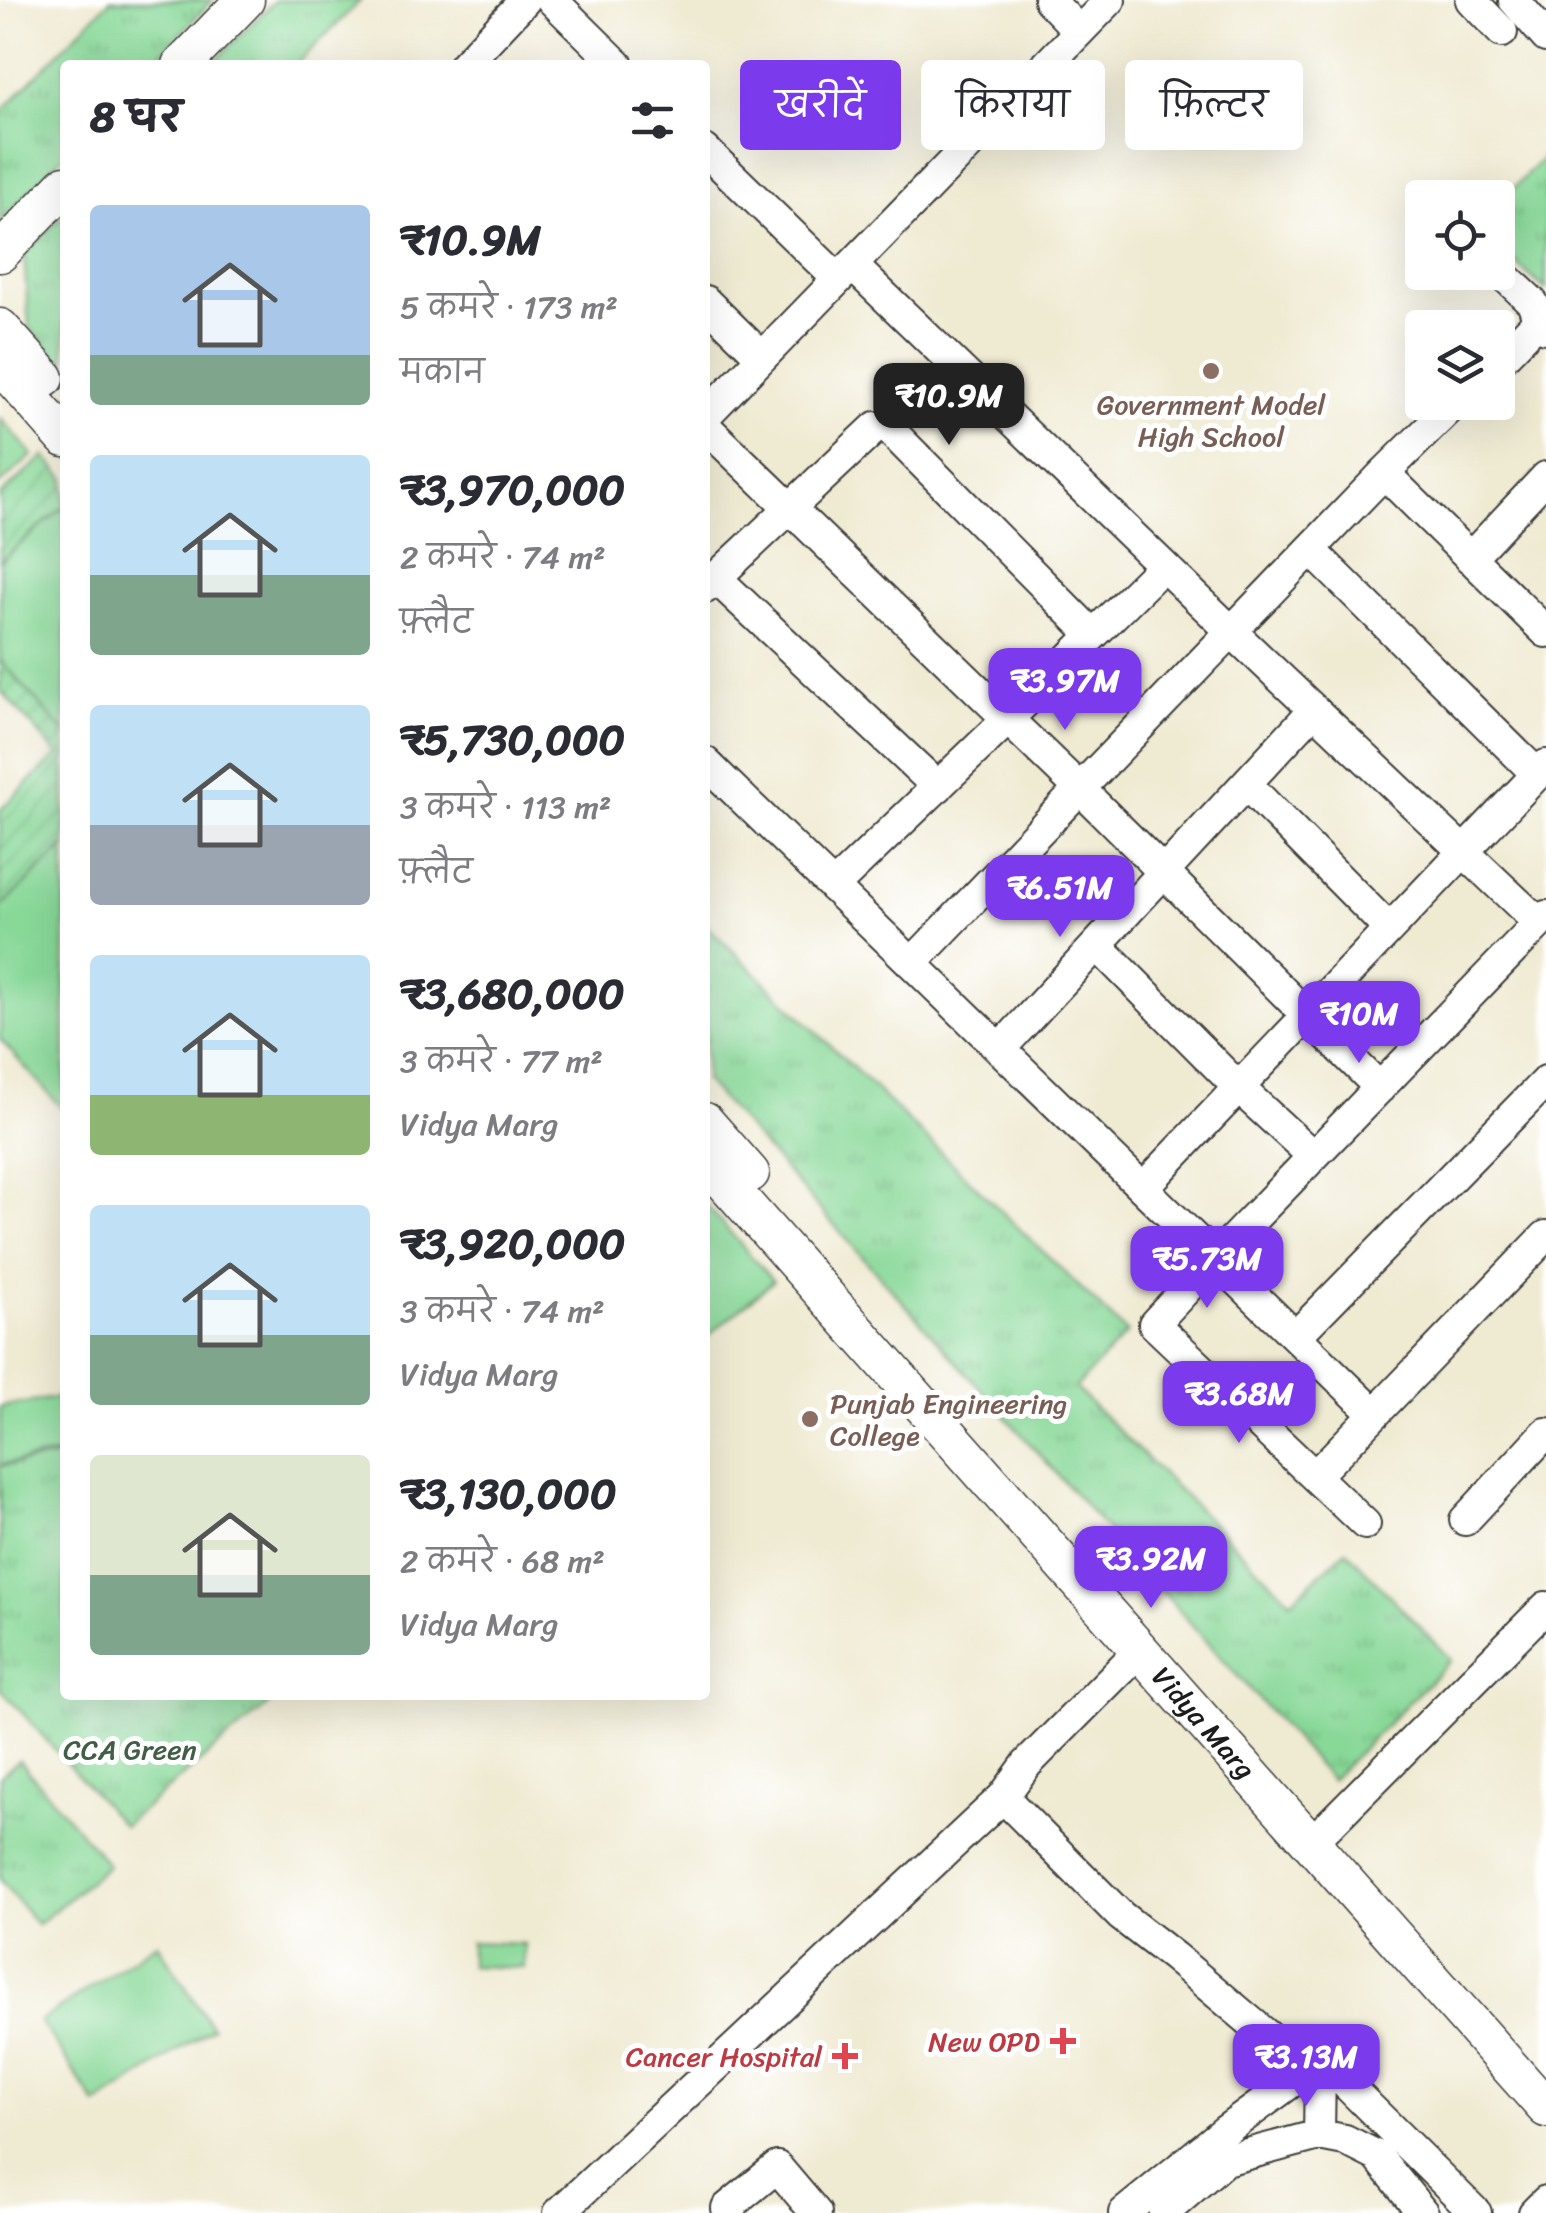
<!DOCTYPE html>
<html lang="hi">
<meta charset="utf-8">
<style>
body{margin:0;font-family:Sriracha,"Playpen Sans Deva",sans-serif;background:#f2f2f3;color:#2b2b33;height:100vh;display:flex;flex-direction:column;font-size:38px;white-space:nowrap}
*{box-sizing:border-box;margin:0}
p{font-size:32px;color:#7c7c81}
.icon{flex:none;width:55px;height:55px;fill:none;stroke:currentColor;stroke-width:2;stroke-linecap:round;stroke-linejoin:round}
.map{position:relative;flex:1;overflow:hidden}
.side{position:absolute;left:60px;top:60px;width:650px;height:1640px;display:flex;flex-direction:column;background:#fff;border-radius:10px;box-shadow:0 10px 40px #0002}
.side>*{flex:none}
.hud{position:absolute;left:740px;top:60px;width:655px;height:90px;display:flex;gap:20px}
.tools{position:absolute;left:1405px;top:180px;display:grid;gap:20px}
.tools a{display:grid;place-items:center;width:110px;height:110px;border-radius:10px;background:#fff;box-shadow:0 10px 40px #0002;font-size:50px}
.price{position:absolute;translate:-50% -85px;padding:0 22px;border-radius:20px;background:#7c3aed;color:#fff;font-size:32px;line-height:65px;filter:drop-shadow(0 2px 5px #0008)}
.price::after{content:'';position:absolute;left:50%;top:60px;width:30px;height:22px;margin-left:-15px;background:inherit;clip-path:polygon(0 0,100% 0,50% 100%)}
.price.current{background:#222;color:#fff}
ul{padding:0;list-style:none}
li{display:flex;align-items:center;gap:30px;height:250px;padding:0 30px}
li span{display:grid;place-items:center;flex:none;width:280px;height:200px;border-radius:10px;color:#555}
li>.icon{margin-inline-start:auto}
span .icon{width:120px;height:120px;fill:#fffc;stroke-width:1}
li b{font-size:42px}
h2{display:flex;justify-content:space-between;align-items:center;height:120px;padding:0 30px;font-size:42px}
.pill{padding:0 35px;border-radius:10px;background:#fff;box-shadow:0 10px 40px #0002;font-size:35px;line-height:90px}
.pill.current{background:#7c3aed;color:#fff}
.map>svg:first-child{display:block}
</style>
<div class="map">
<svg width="1546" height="2213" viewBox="0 0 1546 2213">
<defs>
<pattern id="park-tufts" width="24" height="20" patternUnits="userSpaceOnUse" patternTransform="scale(2.5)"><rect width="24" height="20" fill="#88d898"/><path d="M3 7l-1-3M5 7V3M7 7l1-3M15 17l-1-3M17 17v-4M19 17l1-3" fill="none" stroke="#75b982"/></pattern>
<pattern id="garden-furrows" width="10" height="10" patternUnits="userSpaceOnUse" patternTransform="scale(2.5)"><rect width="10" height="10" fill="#88d898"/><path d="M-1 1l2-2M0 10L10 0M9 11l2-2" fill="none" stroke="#75b982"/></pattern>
</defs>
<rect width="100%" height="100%" fill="#fff"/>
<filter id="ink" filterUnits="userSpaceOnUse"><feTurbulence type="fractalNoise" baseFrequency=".01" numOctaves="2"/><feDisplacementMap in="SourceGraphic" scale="20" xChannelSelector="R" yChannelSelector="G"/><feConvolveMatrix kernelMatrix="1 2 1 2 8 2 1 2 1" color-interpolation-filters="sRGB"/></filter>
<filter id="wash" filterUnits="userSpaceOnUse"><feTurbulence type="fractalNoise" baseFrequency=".0048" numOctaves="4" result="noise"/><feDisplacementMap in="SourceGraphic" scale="40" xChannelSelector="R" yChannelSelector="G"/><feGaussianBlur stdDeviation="2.25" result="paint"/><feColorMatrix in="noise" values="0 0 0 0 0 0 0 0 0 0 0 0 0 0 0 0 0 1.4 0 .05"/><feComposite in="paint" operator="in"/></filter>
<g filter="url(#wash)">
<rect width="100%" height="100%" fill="#efead2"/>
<!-- grass -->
<path fill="#88d898" stroke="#527a5a" stroke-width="2.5" d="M0,418L33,455L0,484Z
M65,506V733L0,660V561Z
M65,846V1112L0,1039V908Z
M705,1204L773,1281L705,1338Z
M61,1397L65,1421V1453L0,1465V1407Z
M470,1942L524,1944V1968L470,1966Z
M157,1943L212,2028L96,2105L40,2021Z"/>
<!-- park -->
<path fill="url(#park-tufts)" stroke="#527a5a" stroke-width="2.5" d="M110,0H213L150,65H65V154L0,222V113Z
M275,0H361L296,65H211Z
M1546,155V290L1498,248V204Z
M65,213V367L29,327L24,254Z
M705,924L1127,1333L1075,1388L1291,1601L1346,1550L1451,1660L1331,1780L705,1081Z
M65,1456V1695H280L123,1826L0,1688V1466Z
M19,1760L108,1865L37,1925L0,1880V1776Z"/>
<!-- garden -->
<path fill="url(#garden-furrows)" stroke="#527a5a" stroke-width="2.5" d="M45,456L65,479V506L0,561V495Z
M0,660L65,733V846L0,908V810L58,755L0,690Z"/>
</g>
<g filter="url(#ink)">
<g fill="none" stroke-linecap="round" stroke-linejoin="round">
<defs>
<path id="minor" d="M552,0L618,65
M1049,0L1079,31
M1471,0L1502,32
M1514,0L1546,37
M464,65L525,0
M705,150L838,279
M852,265L1232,632L1539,923
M1498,270L1533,303L1538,321L1546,328
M705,301L762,357
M1498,362L1538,321
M705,416L1110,0
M705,426L1080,789L1380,1088
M1384,473L1546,632
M1311,550L1537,774
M1470,558L1546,477
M716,578L938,787
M705,588L876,427H883L890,430L1093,635
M705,762L1375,1414
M1246,784L1389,929
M833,887L1008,719L1163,566
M1097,945L1239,1088L1313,1156
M912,963L1384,473L1456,402
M1000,1049L1314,710
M1143,1188L1546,765
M1296,1336L1546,1081
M1315,1476L1546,1236
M1465,1520L1546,1433
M1365,1524L1154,1324L1215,1258L1546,916
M1140,1650L1027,1764L1003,1797L1121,1916L1174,1957L1308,2070
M1311,1843L1546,1607
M1319,2135L1320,2068
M559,2213L1003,1797
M731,2213L727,2208L777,2167L816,2213
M1124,2213L1226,2130L1308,2070L1320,2068L1343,2081L1476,2213
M1164,2213L1225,2160L1319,2135L1345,2140L1377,2156L1423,2213
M1534,2213L1546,2201"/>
<g id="major">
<path d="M182,65L245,0"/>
<path d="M0,253L65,185"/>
<path d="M0,328L45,378"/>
<path d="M0,364L65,438"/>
<path d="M705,1122L750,1173"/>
<path id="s1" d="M705,1160L1546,2108"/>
</g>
</defs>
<!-- minor casing -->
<use href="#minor" stroke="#3c3b37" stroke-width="34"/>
<!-- major casing -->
<use href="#major" stroke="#3c3b37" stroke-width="41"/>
<!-- minor -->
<use href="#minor" stroke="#fff" stroke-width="30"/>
<!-- major -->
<use href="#major" stroke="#fff" stroke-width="38"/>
</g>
</g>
<!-- markers -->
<g fill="#8d6e63" stroke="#fff" stroke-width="4">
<circle cx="1211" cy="371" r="10"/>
<circle cx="810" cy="1419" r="10"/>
</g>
<g fill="#e0444e" stroke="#fff" stroke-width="4">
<path d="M1058 2026h10v10h10v10h-10v10h-10v-10h-10v-10h10z"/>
<path d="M840 2041h10v10h10v10h-10v10h-10v-10h-10v-10h10z"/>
</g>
<g text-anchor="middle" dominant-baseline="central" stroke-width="10" stroke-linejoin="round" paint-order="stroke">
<!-- education labels -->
<g font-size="28" fill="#785e54" stroke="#fff">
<text x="1211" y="404">Government Model<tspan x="1211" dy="32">High School</tspan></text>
<text x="830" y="1403" text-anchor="start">Punjab Engineering<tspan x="830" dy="32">College</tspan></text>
</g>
<!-- street labels -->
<g font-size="28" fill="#1c1c1c" stroke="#fff">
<text stroke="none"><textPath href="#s1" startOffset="752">Vidya Marg</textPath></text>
</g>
<!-- park labels -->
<g font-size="28" fill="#425e47" stroke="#fff">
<text x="130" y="1749">CCA Green</text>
</g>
<!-- health labels -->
<g font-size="28" fill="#be3a42" stroke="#fff" text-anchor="end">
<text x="1040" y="2041">New OPD</text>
<text x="822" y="2056">Cancer Hospital</text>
</g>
</g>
</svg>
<div class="tools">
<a><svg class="icon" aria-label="locate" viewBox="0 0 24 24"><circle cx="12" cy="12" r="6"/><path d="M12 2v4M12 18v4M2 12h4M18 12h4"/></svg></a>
<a><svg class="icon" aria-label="layers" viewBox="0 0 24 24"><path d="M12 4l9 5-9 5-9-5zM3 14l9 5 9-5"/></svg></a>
</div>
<b class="price current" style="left:949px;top:448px">₹10.9M</b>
<b class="price" style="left:1065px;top:733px">₹3.97M</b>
<b class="price" style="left:1060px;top:940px">₹6.51M</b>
<b class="price" style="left:1359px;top:1066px">₹10M</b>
<b class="price" style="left:1207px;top:1311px">₹5.73M</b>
<b class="price" style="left:1239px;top:1446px">₹3.68M</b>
<b class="price" style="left:1151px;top:1611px">₹3.92M</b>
<b class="price" style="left:1306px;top:2109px">₹3.13M</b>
<div class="hud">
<a class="pill current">खरीदें</a>
<a class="pill">किराया</a>
<a class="pill">फ़िल्टर</a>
</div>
<section class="side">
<h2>8 घर<svg class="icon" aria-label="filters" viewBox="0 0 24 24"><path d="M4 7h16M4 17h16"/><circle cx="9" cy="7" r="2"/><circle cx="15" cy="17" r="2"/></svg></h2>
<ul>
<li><span style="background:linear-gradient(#a9c7e8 75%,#7fa58c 0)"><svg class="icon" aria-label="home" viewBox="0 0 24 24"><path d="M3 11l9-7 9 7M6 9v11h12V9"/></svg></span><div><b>₹10.9M</b><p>5 कमरे · 173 m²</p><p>मकान</p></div></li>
<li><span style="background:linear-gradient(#bfe0f5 60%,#7fa58c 0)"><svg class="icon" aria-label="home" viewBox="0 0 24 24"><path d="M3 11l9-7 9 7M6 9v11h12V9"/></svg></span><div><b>₹3,970,000</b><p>2 कमरे · 74 m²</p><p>फ़्लैट</p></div></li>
<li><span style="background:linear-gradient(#bfe0f5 60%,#9aa5b1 0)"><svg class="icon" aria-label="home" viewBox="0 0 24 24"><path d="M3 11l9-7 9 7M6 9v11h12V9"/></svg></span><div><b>₹5,730,000</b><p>3 कमरे · 113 m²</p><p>फ़्लैट</p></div></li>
<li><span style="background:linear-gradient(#bfe0f5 70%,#8fb573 0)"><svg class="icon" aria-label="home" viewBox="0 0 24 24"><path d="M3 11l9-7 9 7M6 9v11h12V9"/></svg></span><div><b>₹3,680,000</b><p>3 कमरे · 77 m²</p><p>Vidya Marg</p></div></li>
<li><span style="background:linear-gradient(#bfe0f5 65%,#7fa58c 0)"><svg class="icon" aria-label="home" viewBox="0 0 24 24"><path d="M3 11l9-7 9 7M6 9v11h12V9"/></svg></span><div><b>₹3,920,000</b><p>3 कमरे · 74 m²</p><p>Vidya Marg</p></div></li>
<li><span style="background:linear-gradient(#dfe7d0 60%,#7fa58c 0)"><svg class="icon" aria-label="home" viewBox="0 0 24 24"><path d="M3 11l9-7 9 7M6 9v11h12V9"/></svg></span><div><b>₹3,130,000</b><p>2 कमरे · 68 m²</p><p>Vidya Marg</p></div></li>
</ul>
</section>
</div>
